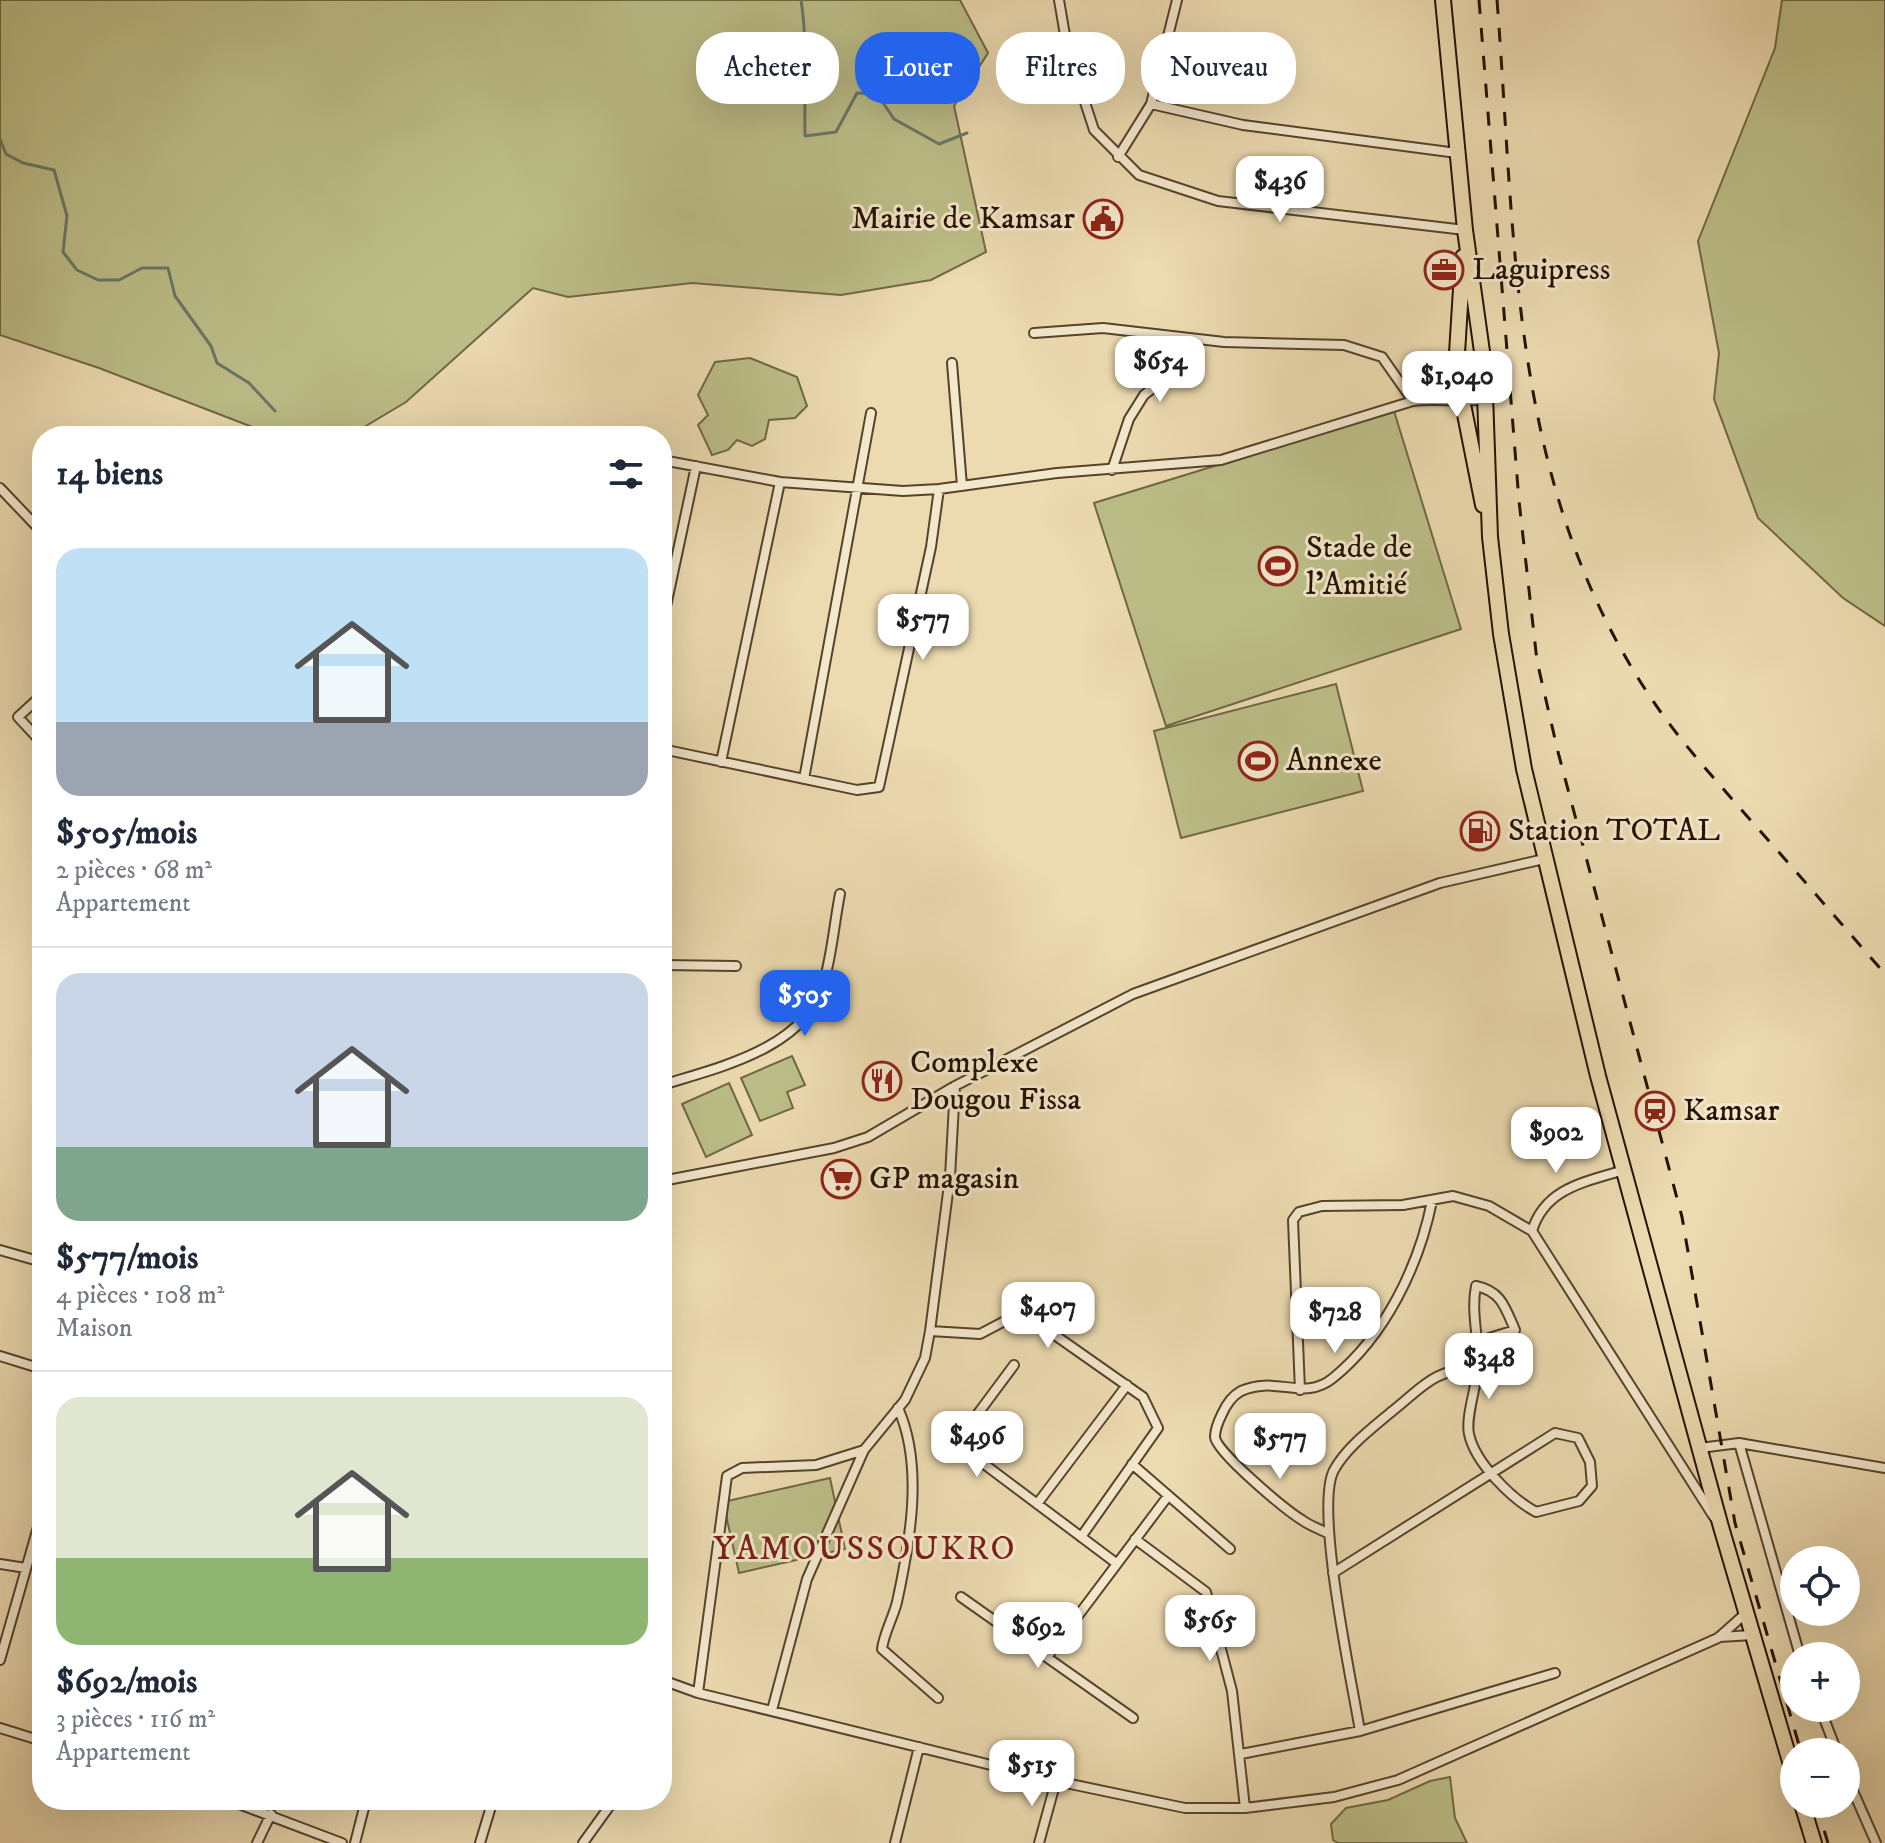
<!DOCTYPE html>
<html lang="fr">
<meta charset="utf-8">
<style>
body{margin:0;font-family:"IM FELL DW Pica",serif;background:#f2f2f3;color:#1f2937;height:100vh;display:flex;flex-direction:column;font-size:30px;white-space:nowrap}
*{box-sizing:border-box;margin:0}
p{font-size:26px;color:#747a83}
.icon{flex:none;width:44px;height:44px;fill:none;stroke:currentColor;stroke-width:2;stroke-linecap:round;stroke-linejoin:round}
.map{position:relative;flex:1;overflow:hidden}
.details{position:absolute;left:32px;top:426px;width:640px;height:1384px;display:flex;flex-direction:column;background:#fff;border-radius:32px;box-shadow:0 8px 32px #0002}
.details>*{flex:none}
.guide{position:absolute;left:696px;top:32px;width:760px;height:72px;display:flex;gap:16px}
.buttons{position:absolute;left:1780px;top:1546px;display:grid;gap:16px}
.buttons a{display:grid;place-items:center;width:80px;height:80px;border-radius:50%;background:#fff;box-shadow:0 8px 32px #0002;font-size:40px}
.price{position:absolute;translate:-50% -68px;padding:0 18px;border-radius:16px;background:#fff;color:#222;font-size:26px;line-height:52px;filter:drop-shadow(0 2px 4px #0008)}
.price::after{content:'';position:absolute;left:50%;top:48px;width:24px;height:18px;margin-left:-12px;background:inherit;clip-path:polygon(0 0,100% 0,50% 100%)}
.price.on{background:#2563eb;color:#fff}
ul{padding:0;list-style:none}
li{display:grid;align-content:center;gap:16px;height:424px;padding:0 24px}
li+li{border-top:2px solid #e0e1e3}
li span{display:grid;place-items:center;height:248px;border-radius:24px;color:#555}
li>.icon{margin-inline-start:auto}
span .icon{width:144px;height:144px;fill:#fffc;stroke-width:1}
li b{font-size:34px}
h2{display:flex;justify-content:space-between;align-items:center;height:96px;padding:0 24px;font-size:34px}
.tag{padding:0 28px;border-radius:32px;background:#fff;box-shadow:0 8px 32px #0002;font-size:28px;line-height:72px}
.tag.on{background:#2563eb;color:#fff}
.map>svg:first-child{display:block}
</style>
<div class="map">
<svg width="1885" height="1843" viewBox="0 0 1885 1843">
<rect width="100%" height="100%" fill="#ecdab0"/>
<filter id="stains"><feTurbulence type="fractalNoise" baseFrequency=".0025" numOctaves="4"/><feColorMatrix values="0 0 0 0 .2 0 0 0 0 .09 0 0 0 0 .02 0 0 0 .5 -.17"/></filter>
<radialGradient id="worn" r=".72"><stop offset=".6" stop-color="#630" stop-opacity="0"/><stop offset="1" stop-color="#630" stop-opacity=".3"/></radialGradient>
<!-- green -->
<path fill="#bcbe88" stroke="#706844" stroke-width="2" d="M0,0H960L988,53L954,106L986,252L931,280L841,295L692,283L568,297L533,288L406,402L349,436L263,431L99,368L0,335Z
M1782,0H1885V626L1843,598L1758,518L1714,399L1719,353L1698,241L1775,48Z
M750,358L797,377L807,406L795,418L769,420L765,439L752,446L737,440L728,450L712,455L698,425L708,415L698,395L715,362Z
M1394,411L1461,629L1166,726L1094,503Z
M1336,684L1363,791L1181,838L1154,731Z
M792,1056L805,1085L787,1092L793,1108L760,1121L741,1078Z
M729,1083L752,1135L706,1157L682,1104Z
M830,1478L845,1549L739,1573L723,1502Z
M1450,1777L1455,1818L1467,1843H1338L1333,1840L1331,1824L1346,1808L1388,1800L1430,1781Z"/>
<g fill="none" stroke-linecap="round" stroke-linejoin="round">
<!-- stream -->
<path stroke="#6a7668" stroke-width="3" d="M801,0C808,45 804,90 805,136L836,132L857,93L877,94L894,119L939,144L967,133
M0,139L6,154L23,163L54,170L67,216L63,252L77,270L98,280H119L142,268H168L175,296L211,346L217,363L249,383L275,411"/>
<defs>
<path id="minor" d="M1059,0L1067,47L1094,130L1139,175L1218,201L1465,230
M1151,104L1243,125L1457,153
M1118,157L1151,104L1177,0
M1034,333L1103,328L1224,342L1344,345L1382,357L1413,401
M952,363L962,486
M1427,399L1456,369L1484,366
M662,460L780,482L903,491L939,489L1057,473L1221,460L1413,401C1437,398 1461,403 1486,399
M1112,470L1129,419L1144,395L1158,384L1151,334
M0,488L42,532
M662,625L696,466
M42,695L18,717L42,743
M662,749L857,790L879,787L931,547L939,489
M721,762L780,482
M804,779L871,413
M662,965L736,966
M662,1085C717,1068 804,1049 823,985C832,956 834,924 840,894
M662,1181L834,1148L868,1137L955,1086L1133,994L1440,883L1544,859
M1532,1231C1545,1188 1585,1182 1624,1170
M0,1250L42,1262
M930,1331L980,1334L1022,1312L1143,1397L1158,1428L1081,1537
M0,1356L42,1369
M1014,1365L956,1443L1116,1563
M1300,1390L1293,1220L1299,1212L1322,1206L1403,1205L1453,1196L1489,1206L1532,1231L1714,1517
M898,1408C924,1466 910,1542 897,1602C893,1618 884,1633 882,1649L938,1698
M1739,1443L1800,1656
M1700,1448L1739,1443L1885,1468
M1132,1464L1230,1549
M1037,1504L1127,1385
M1329,1534C1320,1529 1310,1526 1302,1520C1287,1511 1216,1452 1215,1437C1215,1429 1219,1420 1222,1414C1226,1405 1232,1396 1241,1391C1276,1375 1304,1402 1333,1378C1385,1336 1419,1266 1432,1201
M1135,1539L1206,1592L1232,1691L1245,1808
M0,1564L26,1568
M1333,1573L1555,1433L1578,1438L1590,1462L1592,1486L1579,1501L1536,1512C1512,1499 1475,1463 1469,1434C1465,1415 1479,1381 1478,1360C1478,1334 1471,1311 1476,1286C1501,1291 1505,1307 1515,1330L1489,1338
M961,1597L1133,1718
M1719,1637L1753,1635
M1047,1657L1168,1496
M0,1660L42,1513
M662,1680L698,1693L1056,1781L1185,1808H1245L1334,1797L1398,1780L1718,1638L1746,1613
M698,1693L727,1476L742,1468L816,1465L864,1450L905,1400L925,1358L930,1331L950,1177L955,1086
M1820,1708L1837,1752
M772,1710L807,1579L864,1450
M0,1728L42,1741
M1360,1731C1352,1682 1314,1507 1334,1470C1346,1448 1371,1429 1390,1413C1428,1383 1427,1374 1479,1365
M1241,1754L1360,1731L1555,1673
M1846,1775L1876,1843
M228,1800L342,1843
M257,1843L271,1814
M355,1843L366,1800
M480,1843L493,1800
M583,1843L614,1800
M895,1843L919,1747
M1039,1843L1056,1781"/>
<path id="primary" d="M1443,0L1465,230L1484,366L1490,537L1501,634L1524,769L1598,1076L1721,1527L1794,1775
M1463,257L1456,369L1483,505
M1802,1804L1814,1843"/>
</defs>
<!-- minor casing -->
<use href="#minor" stroke="#56432c" stroke-width="12"/>
<!-- primary casing -->
<use href="#primary" stroke="#241100" stroke-width="18"/>
<!-- minor -->
<use href="#minor" stroke="#f3e7cc" stroke-width="8"/>
<!-- primary -->
<use href="#primary" stroke="#ecdab0" stroke-width="14"/>
<!-- rail -->
<path stroke="#241100" stroke-width="3" stroke-dasharray="14 14" stroke-linecap="butt" d="M1479,0L1519,501L1537,661L1558,752L1682,1217L1735,1523L1801,1752
M1497,0C1516,244 1509,487 1651,698C1679,740 1713,777 1746,815C1793,868 1839,921 1885,974
M1816,1804L1828,1843"/>
</g>
<!-- icons -->
<defs>
<symbol id="civic-ring" viewBox="-11 -11 22 22"><circle r="9.5" fill="#f3e7cc" stroke="#8f2418" stroke-width="1.5"/><path d="M-.6-6.5H3V-4.5H.6V-3L4-1V1h2V6H-6V1h2V-1L-.6-3ZM-1.2 2.5V6h2.4V2.5Z" fill="#8f2418"/></symbol>
<symbol id="office-ring" viewBox="-11 -11 22 22"><circle r="9.5" fill="#f3e7cc" stroke="#8f2418" stroke-width="1.5"/><path d="M-6-3h4V-5.5h4V-3h4V5H-6ZM-1-4.5V-3h2v-1.5ZM-6 0V1H6V0Z" fill="#8f2418"/></symbol>
<symbol id="stadium-ring" viewBox="-11 -11 22 22"><circle r="9.5" fill="#f3e7cc" stroke="#8f2418" stroke-width="1.5"/><path d="M0-5a6.5 5 0 1 0 0 10a6.5 5 0 1 0 0-10ZM-3.5-1.8h7v3.6h-7Z" fill="#8f2418"/></symbol>
<symbol id="fuel-ring" viewBox="-11 -11 22 22"><circle r="9.5" fill="#f3e7cc" stroke="#8f2418" stroke-width="1.5"/><path d="M-5.5-6h7V0h2V4h1.3V-2.5L3-4.5l.8-.8L6-3V5H2.5V1h-1V6h-7ZM-4.2-4.7v3.2H.2V-4.7Z" fill="#8f2418"/></symbol>
<symbol id="restaurant-ring" viewBox="-11 -11 22 22"><circle r="9.5" fill="#f3e7cc" stroke="#8f2418" stroke-width="1.5"/><path d="M-5-6h1v4h1v-4h1v4h1v-4h1v5L-1.5 .5V6h-2V.5L-5-1ZM5-6V6H3V1.5H1.5Q1.5-4 5-6Z" fill="#8f2418"/></symbol>
<symbol id="station-ring" viewBox="-11 -11 22 22"><circle r="9.5" fill="#f3e7cc" stroke="#8f2418" stroke-width="1.5"/><path d="M-3-6H3Q5-6 5-4V2Q5 4 3 4L4.5 6H3L1.5 4h-3L-3 6H-4.5L-3 4Q-5 4-5 2V-4Q-5-6-3-6ZM-3.5-4v3h7v-3ZM-3.5 1v1.5H-2V1ZM2 1v1.5H3.5V1Z" fill="#8f2418"/></symbol>
<symbol id="supermarket-ring" viewBox="-11 -11 22 22"><circle r="9.5" fill="#f3e7cc" stroke="#8f2418" stroke-width="1.5"/><path d="M-6-5.5h2.5l.6 2H6L4.5 2H-2.5L-4.4-4H-6ZM-1.5 3.2a1.3 1.3 0 1 0 .1 0ZM3 3.2a1.3 1.3 0 1 0 .1 0Z" fill="#8f2418"/></symbol>
</defs>
<g fill-rule="evenodd">
<use href="#civic-ring" x="1081" y="197" width="44" height="44"/>
<use href="#office-ring" x="1422" y="248" width="44" height="44"/>
<use href="#stadium-ring" x="1256" y="544" width="44" height="44"/>
<use href="#stadium-ring" x="1236" y="739" width="44" height="44"/>
<use href="#fuel-ring" x="1458" y="809" width="44" height="44"/>
<use href="#restaurant-ring" x="860" y="1059" width="44" height="44"/>
<use href="#station-ring" x="1633" y="1089" width="44" height="44"/>
<use href="#supermarket-ring" x="819" y="1157" width="44" height="44"/>
</g>
<g text-anchor="middle" dominant-baseline="central" stroke-width="6" stroke-linejoin="round" paint-order="stroke">
<!-- poi labels -->
<g font-size="32" fill="#241100" stroke="#f3e7cc" text-anchor="start">
<text x="1075" y="219" text-anchor="end">Mairie de Kamsar</text>
<text x="1472" y="270">Laguipress</text>
<text x="1306" y="548">Stade de<tspan x="1306" dy="37">l'Amitié</tspan></text>
<text x="1286" y="761">Annexe</text>
<text x="1508" y="831">Station TOTAL</text>
<text x="910" y="1063">Complexe<tspan x="910" dy="37">Dougou Fissa</tspan></text>
<text x="1683" y="1111">Kamsar</text>
<text x="869" y="1179">GP magasin</text>
</g>
<!-- neighbourhood labels -->
<g font-size="34" letter-spacing="2" fill="#7a1f14" stroke="#f3e7cc">
<text x="865" y="1549">YAMOUSSOUKRO</text>
</g>
</g>
<rect width="100%" height="100%" filter="url(#stains)"/>
<rect width="100%" height="100%" fill="url(#worn)"/>
</svg>
<div class="buttons">
<a><svg class="icon" aria-label="locate" viewBox="0 0 24 24"><circle cx="12" cy="12" r="6"/><path d="M12 2v4M12 18v4M2 12h4M18 12h4"/></svg></a>
<a>+</a>
<a>−</a>
</div>
<b class="price" style="left:1280px;top:224px">$436</b>
<b class="price" style="left:1160px;top:404px">$654</b>
<b class="price" style="left:1457px;top:419px">$1,040</b>
<b class="price" style="left:923px;top:662px">$577</b>
<b class="price on" style="left:805px;top:1038px">$505</b>
<b class="price" style="left:1556px;top:1175px">$902</b>
<b class="price" style="left:1048px;top:1350px">$407</b>
<b class="price" style="left:1335px;top:1355px">$728</b>
<b class="price" style="left:1489px;top:1401px">$348</b>
<b class="price" style="left:977px;top:1479px">$496</b>
<b class="price" style="left:1280px;top:1481px">$577</b>
<b class="price" style="left:1210px;top:1663px">$565</b>
<b class="price" style="left:1038px;top:1670px">$692</b>
<b class="price" style="left:1032px;top:1808px">$515</b>
<div class="guide">
<a class="tag">Acheter</a>
<a class="tag on">Louer</a>
<a class="tag">Filtres</a>
<a class="tag">Nouveau</a>
</div>
<section class="details">
<h2>14 biens<svg class="icon" aria-label="filters" viewBox="0 0 24 24"><path d="M4 7h16M4 17h16"/><circle cx="9" cy="7" r="2"/><circle cx="15" cy="17" r="2"/></svg></h2>
<ul>
<li><span style="background:linear-gradient(#bfe0f5 70%,#9aa5b1 0)"><svg class="icon" aria-label="home" viewBox="0 0 24 24"><path d="M3 11l9-7 9 7M6 9v11h12V9"/></svg></span><div><b>$505/mois</b><p>2 pièces · 68 m²</p><p>Appartement</p></div></li>
<li><span style="background:linear-gradient(#c9d6e8 70%,#7fa58c 0)"><svg class="icon" aria-label="home" viewBox="0 0 24 24"><path d="M3 11l9-7 9 7M6 9v11h12V9"/></svg></span><div><b>$577/mois</b><p>4 pièces · 108 m²</p><p>Maison</p></div></li>
<li><span style="background:linear-gradient(#dfe7d0 65%,#8fb573 0)"><svg class="icon" aria-label="home" viewBox="0 0 24 24"><path d="M3 11l9-7 9 7M6 9v11h12V9"/></svg></span><div><b>$692/mois</b><p>3 pièces · 116 m²</p><p>Appartement</p></div></li>
</ul>
</section>
</div>
